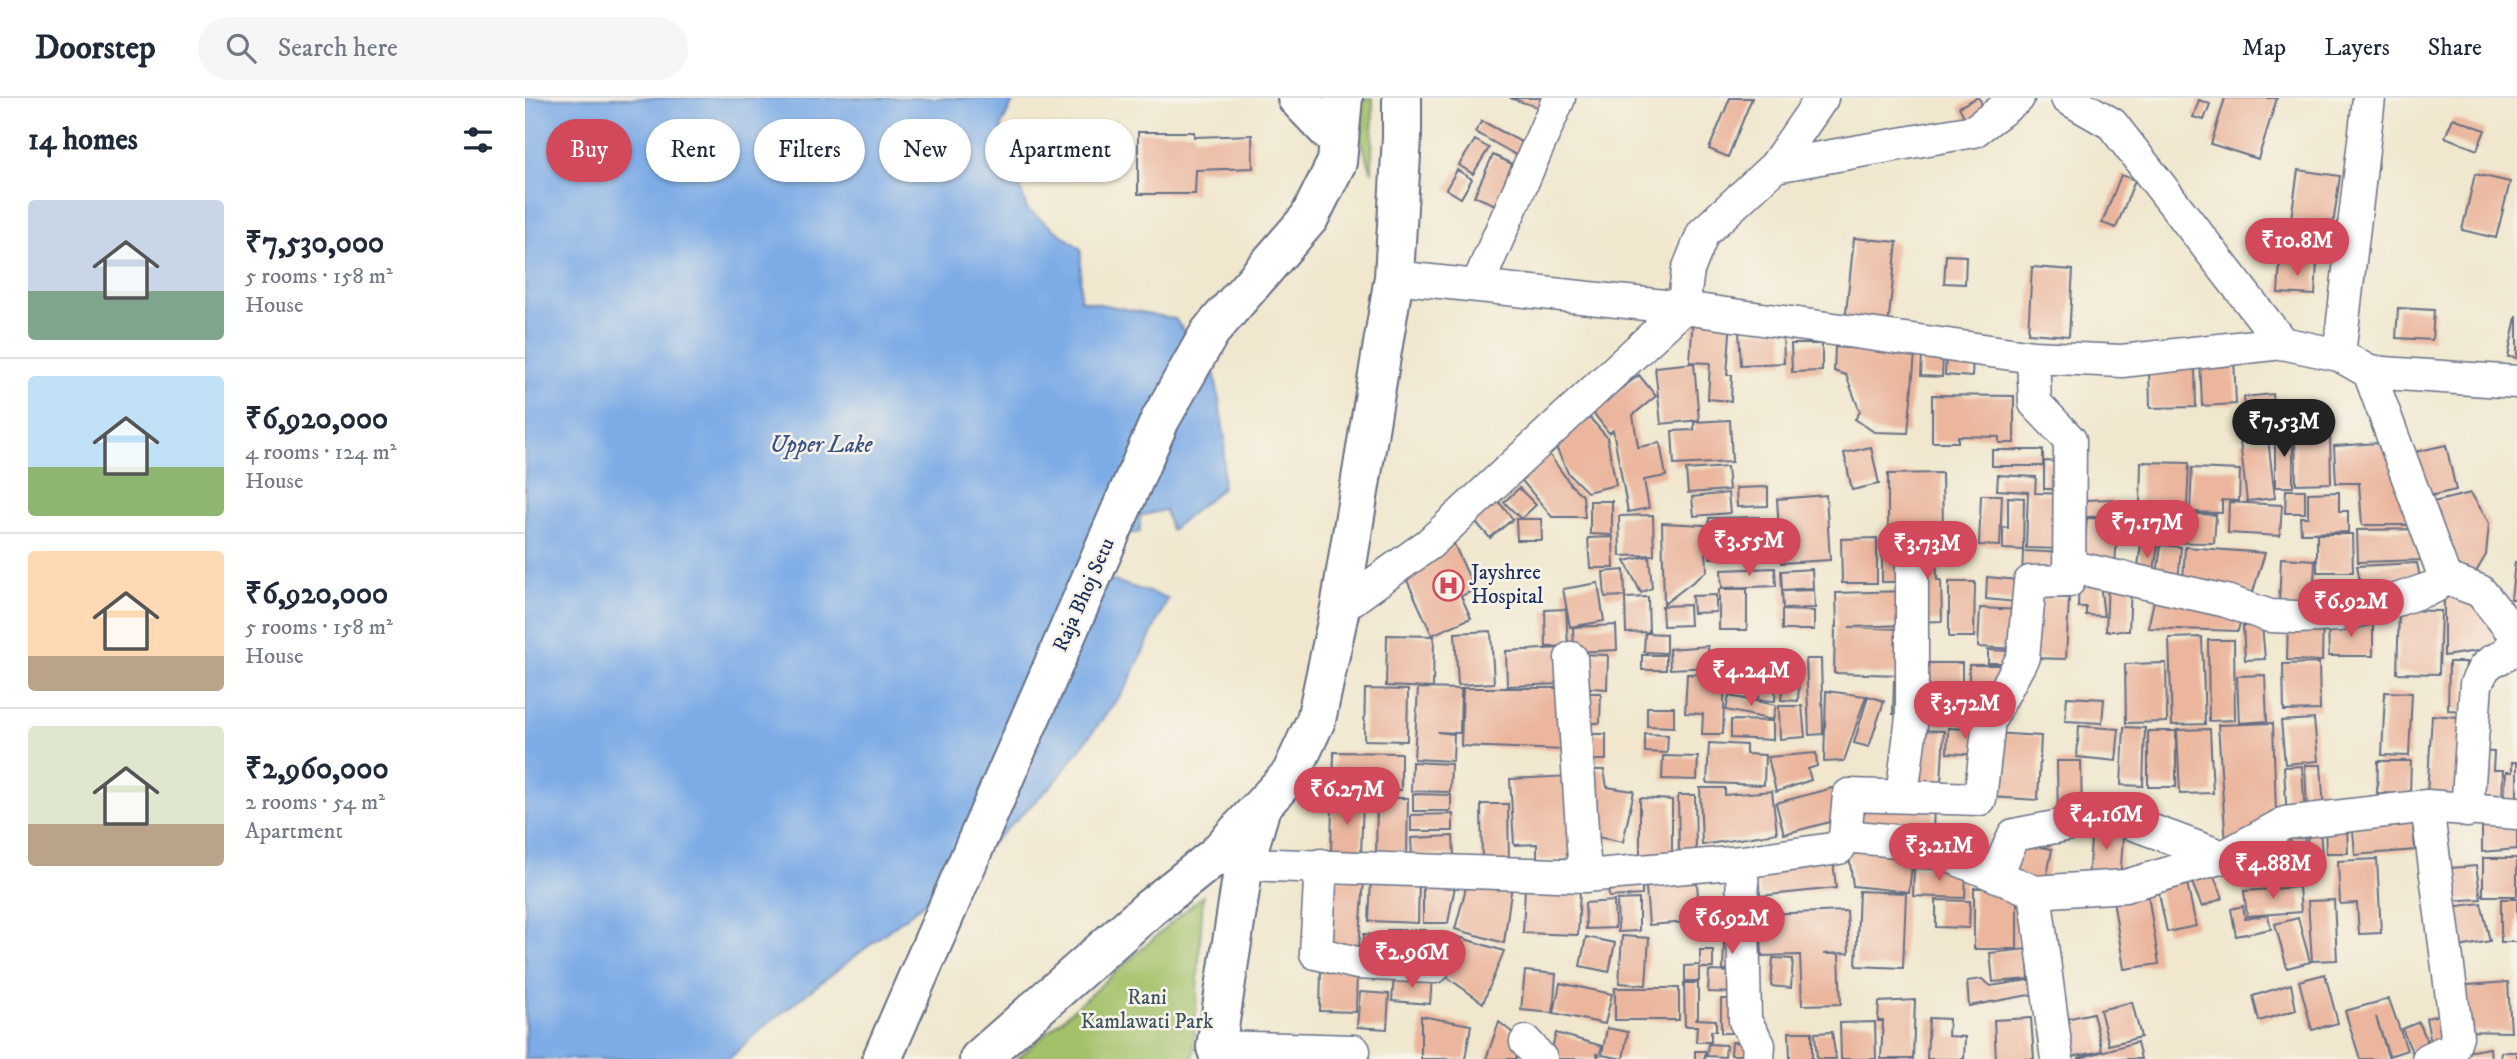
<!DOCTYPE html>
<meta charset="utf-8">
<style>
body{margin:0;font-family:"IM FELL DW Pica",serif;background:#f6f6f7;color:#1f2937;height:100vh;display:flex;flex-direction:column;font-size:26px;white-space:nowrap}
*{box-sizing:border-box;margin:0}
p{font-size:23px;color:#747a83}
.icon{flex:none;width:38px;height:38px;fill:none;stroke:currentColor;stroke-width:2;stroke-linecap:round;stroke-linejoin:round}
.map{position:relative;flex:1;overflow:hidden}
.sheet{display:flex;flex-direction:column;background:#fff;width:525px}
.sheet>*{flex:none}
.hud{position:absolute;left:21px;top:21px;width:665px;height:63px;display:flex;gap:14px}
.price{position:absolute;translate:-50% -60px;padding:0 16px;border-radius:24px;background:#d1495b;color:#fff;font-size:23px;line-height:46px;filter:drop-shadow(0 2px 4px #0008)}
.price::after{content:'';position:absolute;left:50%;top:42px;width:21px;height:16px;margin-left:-10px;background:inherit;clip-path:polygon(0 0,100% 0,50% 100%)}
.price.current{background:#222;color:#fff}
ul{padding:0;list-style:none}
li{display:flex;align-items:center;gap:21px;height:175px;padding:0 28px}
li+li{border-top:2px solid #e0e1e3}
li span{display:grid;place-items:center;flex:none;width:196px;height:140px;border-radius:7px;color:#555}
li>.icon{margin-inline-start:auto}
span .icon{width:84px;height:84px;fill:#fffc;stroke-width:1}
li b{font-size:30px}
h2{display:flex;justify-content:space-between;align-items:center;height:84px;padding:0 28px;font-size:30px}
.tag{padding:0 24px;border-radius:32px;background:#fff;box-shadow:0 2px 5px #0004;font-size:24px;line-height:63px}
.tag.current{background:#d1495b;color:#fff}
header{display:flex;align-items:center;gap:42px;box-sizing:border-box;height:98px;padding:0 35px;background:#fff;border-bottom:2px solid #e0e1e3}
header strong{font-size:33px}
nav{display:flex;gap:38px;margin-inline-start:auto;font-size:24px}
.search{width:490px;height:63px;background:#f6f6f7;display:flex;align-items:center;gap:18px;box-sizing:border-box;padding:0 24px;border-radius:38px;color:#747a83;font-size:26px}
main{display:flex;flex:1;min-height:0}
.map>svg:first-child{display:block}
</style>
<header>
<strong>Doorstep</strong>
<div class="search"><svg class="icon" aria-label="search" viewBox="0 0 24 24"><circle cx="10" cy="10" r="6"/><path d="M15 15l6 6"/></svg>Search here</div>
<nav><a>Map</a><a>Layers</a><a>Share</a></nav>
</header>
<main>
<section class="sheet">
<h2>14 homes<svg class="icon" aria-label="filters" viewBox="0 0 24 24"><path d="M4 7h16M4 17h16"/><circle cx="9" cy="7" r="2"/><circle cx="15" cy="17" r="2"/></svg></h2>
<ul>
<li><span style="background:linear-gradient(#c9d6e8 65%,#7fa58c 0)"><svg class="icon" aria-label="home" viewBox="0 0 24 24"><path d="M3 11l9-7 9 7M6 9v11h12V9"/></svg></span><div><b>₹7,530,000</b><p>5 rooms · 158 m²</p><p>House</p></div></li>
<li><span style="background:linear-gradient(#bfe0f5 65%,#8fb573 0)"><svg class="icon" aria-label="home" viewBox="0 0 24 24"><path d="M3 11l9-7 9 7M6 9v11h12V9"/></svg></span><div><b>₹6,920,000</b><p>4 rooms · 124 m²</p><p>House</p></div></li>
<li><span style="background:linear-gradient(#ffd9b3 75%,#b9a48a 0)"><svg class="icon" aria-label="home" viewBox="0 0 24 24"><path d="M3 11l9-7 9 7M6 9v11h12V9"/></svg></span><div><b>₹6,920,000</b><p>5 rooms · 158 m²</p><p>House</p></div></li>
<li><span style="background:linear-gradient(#dfe7d0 70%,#b9a48a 0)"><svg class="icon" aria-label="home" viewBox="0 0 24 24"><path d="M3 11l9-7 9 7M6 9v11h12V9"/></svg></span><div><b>₹2,960,000</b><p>2 rooms · 54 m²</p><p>Apartment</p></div></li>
</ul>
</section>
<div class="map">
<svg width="1992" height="961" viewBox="0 0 1992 961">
<rect width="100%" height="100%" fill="#f7f3e8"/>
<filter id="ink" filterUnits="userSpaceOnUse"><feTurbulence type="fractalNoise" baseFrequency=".0143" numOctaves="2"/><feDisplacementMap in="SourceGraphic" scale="14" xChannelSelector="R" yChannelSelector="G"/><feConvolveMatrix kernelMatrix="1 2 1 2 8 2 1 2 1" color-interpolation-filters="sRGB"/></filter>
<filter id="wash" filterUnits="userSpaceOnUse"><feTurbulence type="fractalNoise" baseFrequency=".00686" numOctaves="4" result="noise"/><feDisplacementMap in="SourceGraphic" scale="28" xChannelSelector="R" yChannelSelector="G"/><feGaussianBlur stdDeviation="1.57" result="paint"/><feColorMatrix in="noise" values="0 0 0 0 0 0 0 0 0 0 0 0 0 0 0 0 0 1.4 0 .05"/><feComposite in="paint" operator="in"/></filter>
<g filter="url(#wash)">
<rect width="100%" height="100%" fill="#f0e7ce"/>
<!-- green -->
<path fill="#a3c169" stroke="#5f7864" stroke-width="2" d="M848,0L847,74L832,33L806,6Z
M678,797L668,961H492Z"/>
<!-- water -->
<path fill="#7cabe6" stroke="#4c6da2" stroke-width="2" d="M0,0H490L476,28L502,111L556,151L555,202L650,221L690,277L700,342L697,390L646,432L640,412L615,418V434L576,439L572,478L643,500L602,588L531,683L430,781L236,931L204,961H0Z"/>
<g id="blocks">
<!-- building -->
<path fill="#ebb69d" d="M985,0H1028L1024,13Z
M1205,0H1227L1203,59L1184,51Z
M1451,0H1454L1461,14L1442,24L1434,9Z
M1700,0H1752L1733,61L1686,46Z
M1674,2L1685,6L1679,22L1668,19Z
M1928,20L1960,32L1952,52L1920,39Z
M957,23L1000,46L993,58L950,34Z
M613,34H669V39L727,37L728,70L671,72L670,96H613Z
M950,42L964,50L948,76L934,67Z
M968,57L998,71L980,111L949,98Z
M932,72L947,81L936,100L921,91Z
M1773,72L1815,78L1808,127L1766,121Z
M1950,76L1985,84L1971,140L1937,132Z
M1596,77L1610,82L1591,130L1577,125Z
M1329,140L1372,144L1363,228L1320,224Z
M1421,157L1441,158L1440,186L1419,185Z
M1755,162L1792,165L1790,197L1753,195Z
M1507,169L1548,172L1544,238L1503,235Z
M1873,210L1909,212L1907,242L1871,240Z
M1168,219L1206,221L1202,277H1207L1206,303L1183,301L1185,265L1165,264Z
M1991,219H1992V260L1983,259Z
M1258,232L1259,265L1216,267L1214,233Z
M1266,246H1297V273L1267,274Z
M1310,249L1390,255L1383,335L1349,334L1330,321L1335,314L1321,277L1309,273Z
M1397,254L1418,255L1417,279L1396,278Z
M1421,255L1448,257L1447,279L1420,277Z
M1709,259L1711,306L1677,308L1675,261Z
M1169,265L1174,322L1136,326L1130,269Z
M1670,269L1671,309L1625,310L1624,270Z
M1114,277L1131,298L1108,317L1113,349L1135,345L1141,378L1119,382L1124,410L1103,414L1088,332L1084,335L1067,313Z
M1748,296L1751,332L1722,334L1719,299Z
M1407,297L1489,298V345H1474V339L1433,338V344H1407Z
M1065,320L1082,339L1091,387L1062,394L1043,375L1029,345Z
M1205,322L1207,364L1149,367L1147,333L1169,332V324Z
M1768,333V389H1750V334Z
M1805,336L1806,385L1771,386L1770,337Z
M1743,341L1750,400L1722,403L1715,344Z
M1869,344L1894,427H1837L1834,385H1811L1809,348Z
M1921,347L1931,392L1900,399L1890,354Z
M1346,349L1354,386L1327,392L1319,355Z
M1467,352H1518V368H1467Z
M1024,356L1046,387L1058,398L1060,419H1027L994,379Z
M1519,363L1535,364V391H1519Z
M1616,364L1664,365L1662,408L1615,406Z
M1202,369L1204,392L1163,395L1161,372Z
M1667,370L1715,372L1714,403L1697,402V415L1665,414Z
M1417,375L1418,430L1363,431V376Z
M1473,377L1511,379L1510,395L1540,396L1538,451L1501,450L1503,394L1472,392Z
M1243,389V408L1212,409L1211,390Z
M994,390L1011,407L996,421H1016L1017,442H992L991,421H996L979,404Z
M1761,392H1780V415H1760Z
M1814,394V413H1823V434L1776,435L1775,419H1783V395Z
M1203,395L1205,415L1169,418L1167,399Z
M1946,395L1964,425L1961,457L1945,484L1916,451L1900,406Z
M1301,397L1305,462L1256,465L1252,401Z
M1456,397H1477L1475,448L1454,447Z
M1483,399L1499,400L1498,452L1478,451V429L1483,430Z
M1588,401V409H1594V418L1561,419L1560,402Z
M973,403L988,421L965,440L949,422Z
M1065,403H1087V437L1065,436Z
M1704,404L1757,407L1755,438L1703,435Z
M1622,413L1691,417L1689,445L1620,444Z
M1128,417L1129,457L1095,458L1094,418Z
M1234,419L1235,460H1185L1184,420Z
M1562,420L1593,421L1590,468L1558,466Z
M1137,425L1180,427L1182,473L1139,506Z
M1898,431L1899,462L1833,464L1832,432Z
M1792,436H1827L1828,474H1792Z
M1088,439L1089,470H1065L1063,440Z
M1352,440V485H1317L1316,441Z
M1357,440H1383V484H1357Z
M1389,440H1411L1412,482H1416L1417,523L1391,524Z
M928,444L950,492L936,498L946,520L907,537L875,467Z
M1616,446L1633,448L1628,478L1612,475Z
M1636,447L1656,449L1653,486L1631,485Z
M1660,449L1740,455L1726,500L1658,483Z
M1498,453L1542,455L1541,480L1497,479Z
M1124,458L1127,490L1116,495L1100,463Z
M1756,460L1790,462L1788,509L1754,508Z
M1990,464H1992V501H1986Z
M1892,465L1896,484L1838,500L1832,468Z
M1250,470L1251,488L1197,490L1196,472Z
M1287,471L1288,490L1257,492L1256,473Z
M1099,472L1100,498L1080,499L1078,474Z
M1574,477L1579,518L1561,517V509H1553L1554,478Z
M1462,479L1503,483L1501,505L1461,501Z
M1583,483L1606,487L1604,533H1581Z
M1424,484H1450L1449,539H1424Z
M1073,485L1079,523L1045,529L1038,491Z
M1194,491H1222V532H1194Z
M1289,492L1290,510L1258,511L1257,493Z
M1382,493L1383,527L1324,529L1377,531L1376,577L1309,575L1310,529H1312L1311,495Z
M1631,493L1717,515L1713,533L1623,530Z
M1919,495L1936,500L1956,511L1969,527L1972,550L1919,558Z
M1191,497V514L1168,515L1167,498Z
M1507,498L1544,500L1541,561L1504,560Z
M1123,499L1124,534L1101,535L1100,500Z
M1164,507L1165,527L1138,528L1137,508Z
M1455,510L1496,512L1494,551L1453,549Z
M1041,511L1043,548L1021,549L1020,512Z
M1257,512L1289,513V532H1257Z
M1874,512L1916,513L1914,576L1872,575Z
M1763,521L1798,522L1797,563L1762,562Z
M1848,522V558H1804L1803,528Z
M1091,527L1092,552L1049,554L1048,529Z
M1737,527L1740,561L1720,562L1718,528Z
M966,533L969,585L933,587L930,535Z
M1120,535L1141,536V555L1119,554Z
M862,537L909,538L908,590L861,588Z
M1677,539L1680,626L1647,627L1644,540Z
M1683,542H1709L1710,622L1684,623Z
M1183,548L1184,569L1145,571L1144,551Z
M1036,550L1038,586L982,588L981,553Z
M1463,552L1488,553V565H1463Z
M1052,556L1083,557L1082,591L1053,589Z
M1117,557H1141V572H1117Z
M1281,561H1296L1298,636L1284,637Z
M1235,563L1252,565L1250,603L1233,602Z
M1924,564H1941L1938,613L1923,612Z
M1390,565H1437V597H1423V626L1390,625Z
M1641,565L1642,624L1601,625L1600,566Z
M1794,565L1795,612L1759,613L1758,566Z
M1259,567L1275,568L1273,603L1256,602Z
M1444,567H1475V585H1444Z
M1162,576L1200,577L1198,636H1177L1178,616L1160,615Z
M1740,577L1742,623L1714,625L1712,578Z
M1369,583H1385L1384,617L1368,616Z
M1438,588H1468V604H1438Z
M893,590L936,591L935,635L912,634L929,636L928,663L889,661Z
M938,590H1034L1040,652L936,648Z
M840,591L883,592L882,643L839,642Z
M1301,593L1341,598L1319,663L1299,664Z
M1860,594L1887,595L1884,658L1857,657Z
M1055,595H1076L1075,625H1056Z
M1204,598L1251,607L1248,622L1201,612Z
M1343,598L1359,603L1344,649L1329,645Z
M1542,599L1579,601L1577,625L1540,623Z
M1254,608H1277L1280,639L1255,641Z
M1122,609H1149V629L1122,628Z
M1907,617L1945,620L1936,695L1902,697Z
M1789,621L1793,663L1760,666L1756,623Z
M1206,622L1248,623V642L1206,640Z
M1748,625L1751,715L1701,747L1693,627Z
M1554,628L1594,631L1591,663L1552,659Z
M1599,629L1620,630L1618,688L1596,687Z
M1423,630L1458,632L1456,657L1422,655Z
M1685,631L1688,695L1655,696L1652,632Z
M1387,632L1419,633L1416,685L1384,683Z
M1623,633H1651V689H1623Z
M1468,635L1516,638L1513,702L1465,699Z
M1057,636H1081V662H1057Z
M1120,636L1143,637L1142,655L1120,654Z
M1184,645L1221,647V656L1240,657L1239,687L1182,685Z
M1952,653L1969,654L1968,672H1978L1977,705L1948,703Z
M809,654L876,655V692L808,690Z
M1291,655L1292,668L1283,671L1286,682L1251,694L1243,659Z
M1138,658L1173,659L1172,682L1137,681Z
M1532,663H1556L1557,720L1533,721Z
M1853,663H1886L1885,696L1852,695Z
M887,664L926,666L925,694L886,693Z
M1987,664H1992V708L1979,707L1981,674H1987Z
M1780,667H1796L1799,712L1782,713Z
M1777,668L1780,721L1762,722L1759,669Z
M1058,672H1079L1082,689L1109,693L1098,744L1067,738Z
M1046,678L1049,760L1012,762V746L989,747L985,681Z
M1311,689L1320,720L1259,736L1251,705Z
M1175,690H1200V697L1247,693L1252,735L1177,747Z
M888,696L926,697V713H888Z
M1153,697H1170L1171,753L1154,755Z
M852,700H883L882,761H851Z
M1115,700L1147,702V757L1115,761Z
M1330,701L1409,704L1408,736L1329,733Z
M807,702H838L836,757H806Z
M956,706H983L984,765H957Z
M928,716V733H886V717Z
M1887,716L1890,752L1830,757L1827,720Z
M1957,717L1992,719V751L1957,754Z
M1599,725L1595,783L1563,781L1567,728Z
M1764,726H1779L1780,753H1766Z
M1800,728H1822L1823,755H1801Z
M1782,730H1795L1797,760L1783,761Z
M928,738L929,757L887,758L886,740Z
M1322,741L1389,748L1384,794L1328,788Z
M1750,744L1751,755H1755L1757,787L1739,788L1737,745Z
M1491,745L1527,751L1521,783L1485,777Z
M1762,758H1773L1775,788H1763Z
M1958,760H1992V798H1958Z
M1852,761L1856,835L1834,836L1832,805L1815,806L1813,763Z
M1308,762L1311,790L1235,798L1232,771Z
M1683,765L1698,800L1677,809L1662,773Z
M1951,768L1956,801L1917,803L1913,771Z
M1389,770L1441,772L1440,800L1388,798Z
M1171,773L1175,823L1124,827L1120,777Z
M1660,775L1671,828L1642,834L1631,781Z
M805,780L839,782L834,851L800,848Z
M1117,781V797L1084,799L1083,783Z
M846,782L894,783L893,825L844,823Z
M942,786H987L979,845L930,831Z
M898,788H930L923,825H898Z
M1000,789L1055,791L1053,837L998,835Z
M1492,789V851H1449V790Z
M1774,789L1776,814L1722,818L1719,793Z
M1622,790L1634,866L1599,871L1587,795Z
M1334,793L1381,795L1378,870L1331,868Z
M1114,801V833L1093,834L1092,802Z
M1976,801H1992V844H1976Z
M1411,802L1445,803L1444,830L1411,829Z
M1809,802L1812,862L1787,863L1783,803Z
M1089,803L1090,830L1061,831L1060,805Z
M1956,805L1965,843L1925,851L1918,810Z
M1718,808L1720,821L1743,817L1746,831L1711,838L1706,811Z
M1322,813L1324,855L1298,856H1314L1316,906L1277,907L1275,857L1237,858L1235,816Z
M1773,820L1785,864L1762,870L1750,826Z
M862,832H885L884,864H862Z
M888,832H901V859H888Z
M839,836L860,838L858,863L837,861Z
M927,837L979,853L958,905L915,874Z
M1097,838L1124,840L1121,887L1094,885Z
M1061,839L1090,845L1084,874L1055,868Z
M1199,845H1216L1214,872H1198Z
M1502,851L1504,881L1468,884L1465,855Z
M1175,852H1188V870H1174V883H1160V868L1175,867Z
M1248,860L1268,861L1266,890L1246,888Z
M796,871H832L831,914L795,913Z
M1000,873L1031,876L1028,915L996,912Z
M1184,873L1213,874V895L1183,894Z
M1800,876L1813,925L1787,932L1774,883Z
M869,878L907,881L905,906L867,903Z
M1457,881L1466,888L1510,881V896L1444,908L1442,883Z
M1983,884L1986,934L1935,933L1930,888Z
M1035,885L1087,896L1080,926L1029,915Z
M1159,885H1173V919L1171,921L1191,922V933H1186V944H1171L1172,928H1160Z
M1766,886L1771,912L1734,923L1728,898Z
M1090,890H1154V922H1090Z
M835,894L864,896L862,931L832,929Z
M1196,901H1210V935H1196Z
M1864,901L1882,952L1864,958L1851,919L1864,961H1835L1820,913Z
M1390,902L1388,961H1356L1358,923H1353L1354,904Z
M1607,904L1616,939L1584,947L1575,912Z
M1568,915L1577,953L1541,960L1532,923Z
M1919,916L1924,947L1907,950L1901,920Z
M896,918L946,927L940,961H896Z
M1404,920L1424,921L1423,938L1440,939L1439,961H1402Z
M1506,920L1509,961H1471L1469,922Z
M974,924L997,942L991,961H961Z
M1350,924L1351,961H1316L1315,925Z
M1894,924L1904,947L1887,954L1877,931Z
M1082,930L1103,934L1098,961L1077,957Z
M1264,934H1287V961H1265Z
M1307,934L1311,961H1292L1290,935Z
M1031,935L1077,948L1074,957L1072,956L1073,961H1024Z
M1207,944L1229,945V957H1206Z
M1612,944L1616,961H1554V960Z
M1183,946L1201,947L1200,959L1182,958Z
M1965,950L1966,961H1917L1916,958Z
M1170,953H1180V961H1170Z
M1976,954H1992V961H1975Z"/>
</g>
</g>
<g filter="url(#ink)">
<use href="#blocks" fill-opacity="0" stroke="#666f85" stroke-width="2"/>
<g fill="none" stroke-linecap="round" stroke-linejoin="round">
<defs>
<path id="minor" d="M1542,0L1587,26L1757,245
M1250,68L1449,33L1493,0
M869,179L1158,210L1508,259L1597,263L1757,245L1814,257L1844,274L1992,284
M952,188L1034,0
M1814,257L1844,0
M1844,274L1920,480L1955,493L1992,539
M1544,468L1701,503L1745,518L1772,519L1815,517L1851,509L1909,489L1920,480
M815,510L904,446L1158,210L1163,172L1178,135L1250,68L1297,0
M1046,560L1060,778
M1377,698L1387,619V444
M1902,708L1932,938L1928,950L1903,961
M1942,713L1951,586L1959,570L1967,563L1979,558L1992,540
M1320,738L1394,745L1510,794L1532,961
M1217,764L1220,923L1234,947L1233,961
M719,766L1060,778L1217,764L1314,750L1320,738L1324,697L1455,701L1464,623L1498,559L1505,484L1544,483L1545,342L1510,305L1508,259
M796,767L791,855L832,865L909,869
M1472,776L1489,737L1587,718L1698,759
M1510,794L1600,788L1698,759L1760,725L1902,708L1992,715
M1001,944L1016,961
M691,949L829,953"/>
<path id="major" d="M772,0L813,43
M357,961L635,322L685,234L784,120L812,64L818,0
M454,961L625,810L690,758L766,676L791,622L815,510L869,179L877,39V0
M695,961L691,949L719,766L734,716"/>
</defs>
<!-- minor casing -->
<use href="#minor" stroke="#666f85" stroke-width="35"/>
<!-- major casing -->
<use href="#major" stroke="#666f85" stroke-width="42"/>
<!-- minor -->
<use href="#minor" stroke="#fff" stroke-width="32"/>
<!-- major -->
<use href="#major" stroke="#fff" stroke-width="38"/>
</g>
</g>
<!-- icons -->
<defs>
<symbol id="hospital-ring" viewBox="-11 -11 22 22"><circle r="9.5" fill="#f7f3e8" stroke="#d1495b" stroke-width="1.5"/><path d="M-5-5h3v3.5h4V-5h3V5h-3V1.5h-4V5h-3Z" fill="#d1495b"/></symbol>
</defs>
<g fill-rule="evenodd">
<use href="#hospital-ring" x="906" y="470" width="35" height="35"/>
</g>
<g text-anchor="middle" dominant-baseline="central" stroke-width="5" stroke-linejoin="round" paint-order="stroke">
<!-- poi labels -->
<g font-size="21" fill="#1b2f5e" stroke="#f7f3e8" text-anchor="start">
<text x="946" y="475">Jayshree<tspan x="946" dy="24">Hospital</tspan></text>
</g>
<!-- street labels -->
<g font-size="21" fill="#1b2f5e" stroke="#f7f3e8">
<text transform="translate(559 497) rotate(-66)">Raja Bhoj Setu</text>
</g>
<!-- park labels -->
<g font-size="21" fill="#3d5461" stroke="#f7f3e8">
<text x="622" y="900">Rani<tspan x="622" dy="24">Kamlawati Park</tspan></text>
</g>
<!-- water labels -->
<g font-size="23" font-style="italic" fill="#385487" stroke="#f7f3e8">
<text x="296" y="347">Upper Lake</text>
</g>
</g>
</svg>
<b class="price" style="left:1772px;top:180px">₹10.8M</b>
<b class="price current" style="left:1759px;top:361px">₹7.53M</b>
<b class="price" style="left:1622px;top:462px">₹7.17M</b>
<b class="price" style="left:1224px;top:480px">₹3.55M</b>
<b class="price" style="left:1402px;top:483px">₹3.73M</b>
<b class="price" style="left:1826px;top:541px">₹6.92M</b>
<b class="price" style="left:1226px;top:610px">₹4.24M</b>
<b class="price" style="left:1440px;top:643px">₹3.72M</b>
<b class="price" style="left:822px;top:729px">₹6.27M</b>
<b class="price" style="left:1581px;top:754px">₹4.16M</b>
<b class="price" style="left:1414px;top:785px">₹3.21M</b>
<b class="price" style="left:1748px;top:803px">₹4.88M</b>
<b class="price" style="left:1207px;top:858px">₹6.92M</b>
<b class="price" style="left:887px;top:892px">₹2.96M</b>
<div class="hud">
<a class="tag current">Buy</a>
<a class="tag">Rent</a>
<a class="tag">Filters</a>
<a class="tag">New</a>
<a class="tag">Apartment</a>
</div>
</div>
</main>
